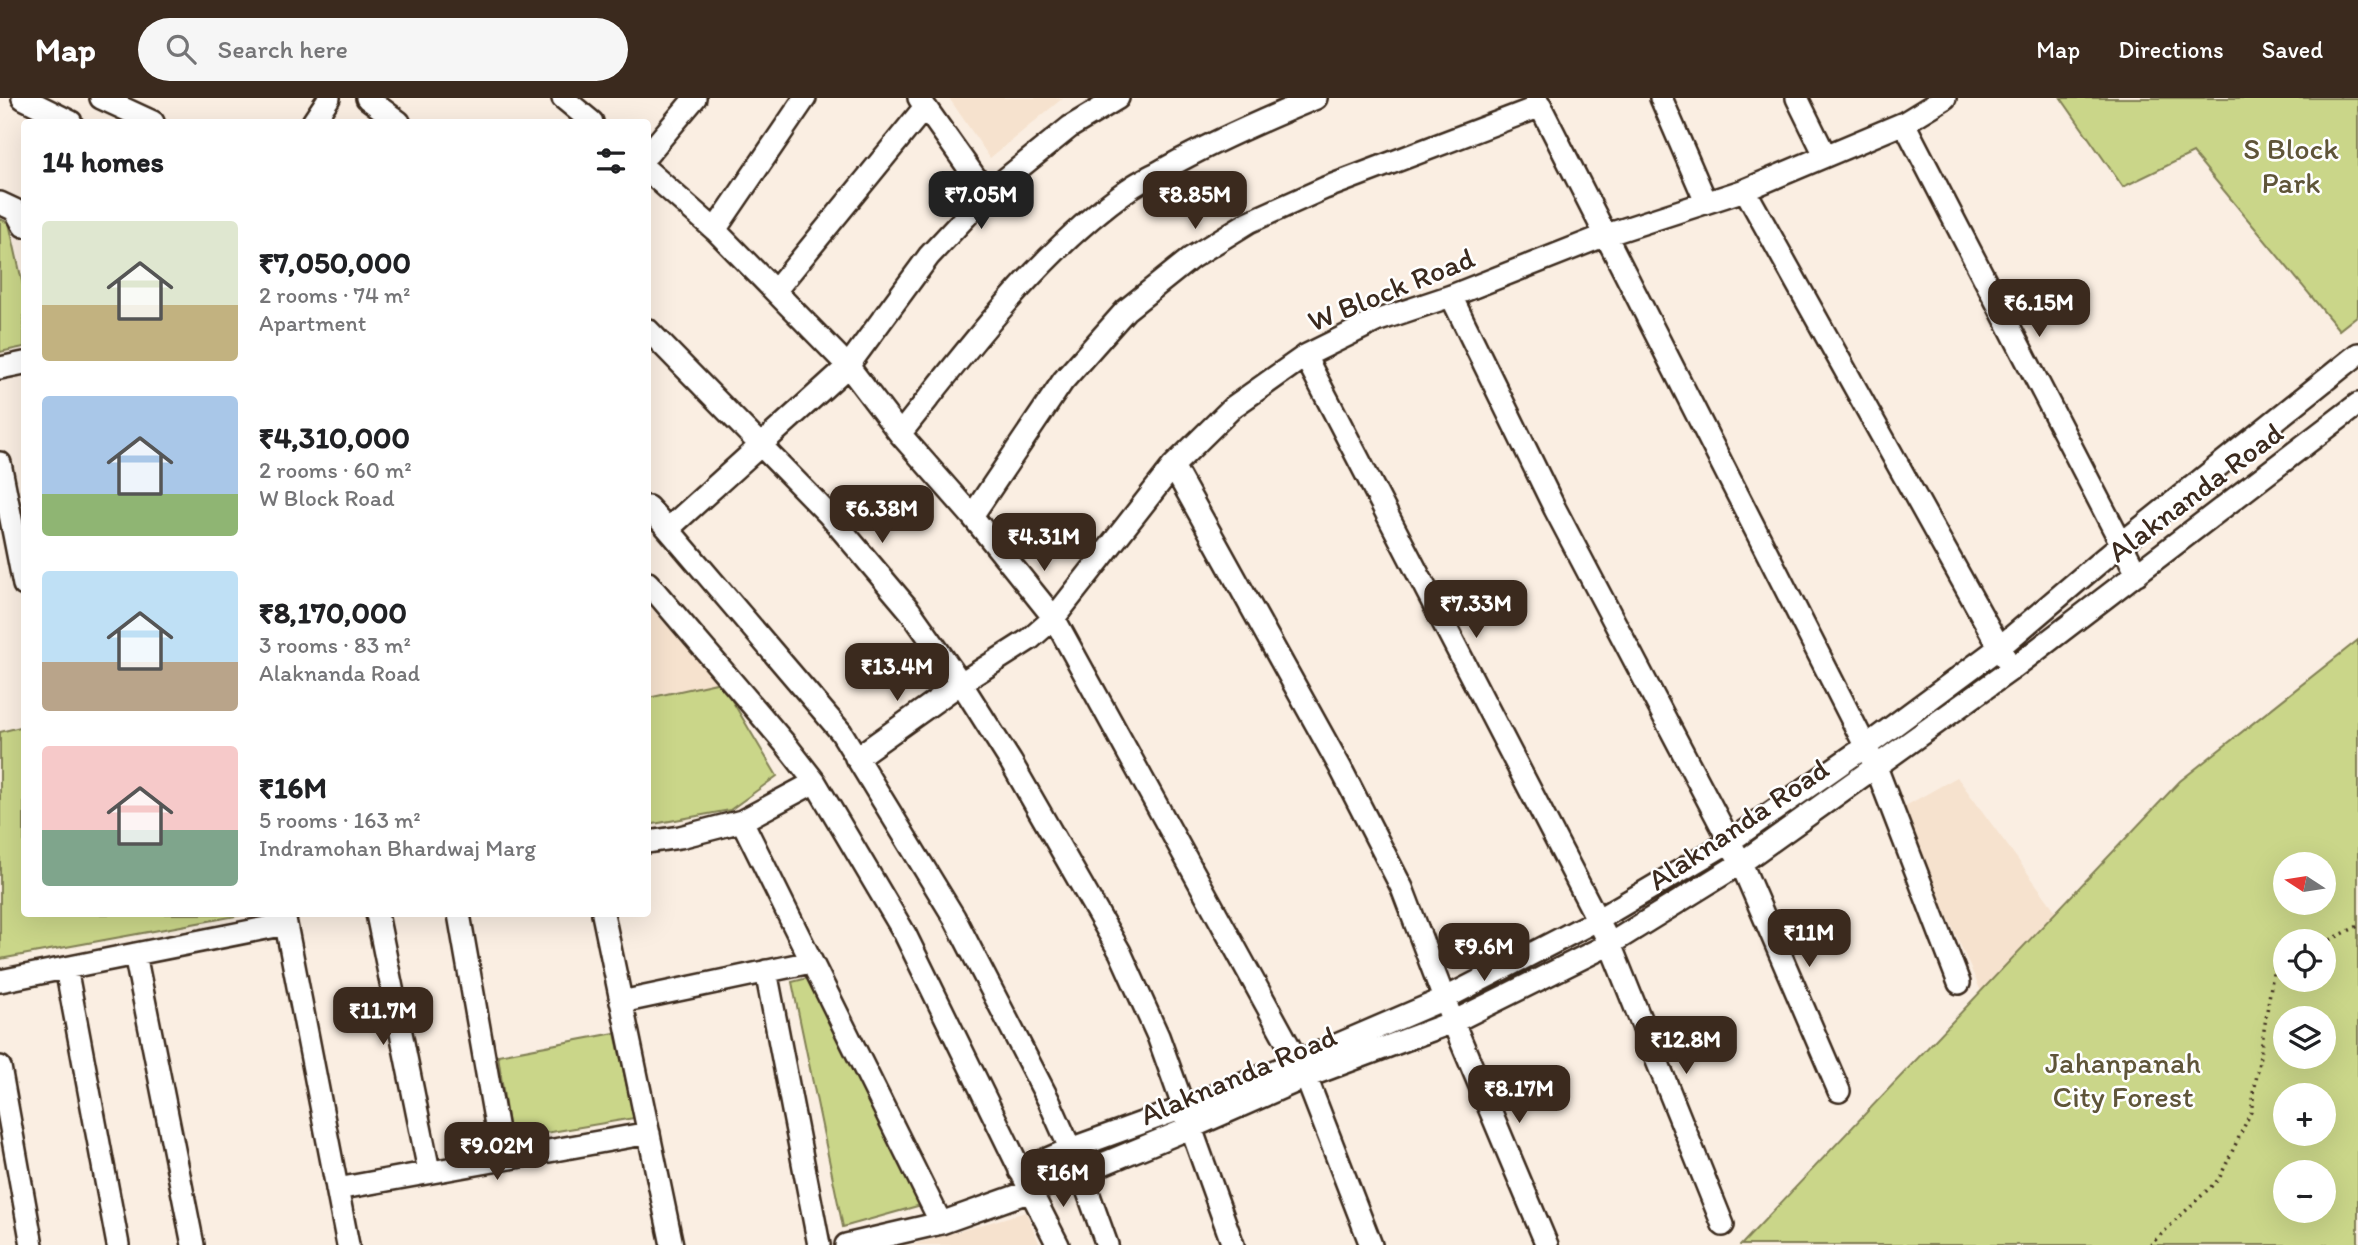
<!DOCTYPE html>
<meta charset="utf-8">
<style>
body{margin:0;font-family:Itim,sans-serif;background:#f6f6f6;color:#202124;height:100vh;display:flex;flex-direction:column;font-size:26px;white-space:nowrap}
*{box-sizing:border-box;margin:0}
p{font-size:23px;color:#757577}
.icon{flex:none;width:38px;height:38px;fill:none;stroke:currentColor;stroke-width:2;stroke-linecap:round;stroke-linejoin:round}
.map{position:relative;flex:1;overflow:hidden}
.drawer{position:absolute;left:21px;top:21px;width:630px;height:798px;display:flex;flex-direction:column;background:#fff;border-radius:7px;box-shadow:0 7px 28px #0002}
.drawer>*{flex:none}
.needle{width:46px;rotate:282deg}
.tools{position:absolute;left:2273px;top:754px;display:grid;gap:14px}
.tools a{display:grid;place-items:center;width:63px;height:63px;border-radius:50%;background:#fff;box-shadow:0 7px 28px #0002;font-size:35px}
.price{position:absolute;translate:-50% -60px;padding:0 16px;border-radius:14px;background:#3b2a1e;color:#fff;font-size:23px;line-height:46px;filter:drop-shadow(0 2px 4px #0008)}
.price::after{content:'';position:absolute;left:50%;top:42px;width:21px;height:16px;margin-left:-10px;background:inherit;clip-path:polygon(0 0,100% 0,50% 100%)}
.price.current{background:#222;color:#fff}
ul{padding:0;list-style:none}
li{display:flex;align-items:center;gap:21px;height:175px;padding:0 21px}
li span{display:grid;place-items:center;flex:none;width:196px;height:140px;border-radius:7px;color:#555}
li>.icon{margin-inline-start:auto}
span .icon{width:84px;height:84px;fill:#fffc;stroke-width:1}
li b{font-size:30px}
h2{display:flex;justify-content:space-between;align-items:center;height:84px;padding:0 21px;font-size:30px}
header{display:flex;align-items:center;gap:42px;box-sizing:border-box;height:98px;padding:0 35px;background:#3b2a1e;color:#fff}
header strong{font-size:33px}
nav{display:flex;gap:38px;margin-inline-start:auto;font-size:24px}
.search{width:490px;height:63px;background:#f6f6f6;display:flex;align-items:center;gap:18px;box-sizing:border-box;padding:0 24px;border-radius:38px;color:#757577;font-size:26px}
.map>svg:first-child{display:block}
</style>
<header>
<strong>Map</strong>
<div class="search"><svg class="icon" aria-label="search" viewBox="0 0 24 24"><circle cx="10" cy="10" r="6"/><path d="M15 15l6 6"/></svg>Search here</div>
<nav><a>Map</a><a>Directions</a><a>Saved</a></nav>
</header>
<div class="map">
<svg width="2358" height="1147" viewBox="0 0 2358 1147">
<rect width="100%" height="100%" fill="#faeee2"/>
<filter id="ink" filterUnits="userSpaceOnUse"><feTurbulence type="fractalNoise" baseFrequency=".0143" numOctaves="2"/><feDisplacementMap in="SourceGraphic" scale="14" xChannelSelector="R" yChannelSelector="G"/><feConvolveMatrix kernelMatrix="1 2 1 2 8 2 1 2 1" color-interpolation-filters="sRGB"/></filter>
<g filter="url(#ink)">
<!-- built -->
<path fill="#f6e2ce" d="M949,0H1063L990,60Z
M648,507L721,584L648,600Z
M1957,679L2060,819L1983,898L1900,711Z
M1026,1114L1040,1147H911Z"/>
<!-- green -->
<path fill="#cad689" stroke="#828054" stroke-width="2" fill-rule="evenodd" d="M2061,0H2358V217L2339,232L2193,55L2123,89Z
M0,121L9,125L24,192V249L0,254Z
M2358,542V1147H1741L2180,683ZM2324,766V805H2286V766ZM2286,844H2324V882H2286ZM2324,920V959H2286V920ZM2286,998H2324V1036H2286ZM2324,1074V1113H2286V1074Z
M721,584L777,678L730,712L648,727V600Z
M24,628V816H247L0,861V634Z
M808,880L921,1107L843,1129L792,884Z
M615,935L634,1020L510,1041L498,957Z"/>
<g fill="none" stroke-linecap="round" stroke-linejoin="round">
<defs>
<path id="minor" d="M23,0L71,24
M101,0L153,24
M367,0L399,24
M563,0L592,24
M919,0L987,96
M1536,0L1876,669L1959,885
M1661,0L1706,104
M1797,0L1825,57
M313,24L329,0
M1904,25L2137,476
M648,56L695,0
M648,73L715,132L848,268L900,336L972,418L1054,520L1306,979L1371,1147
M1745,92L2006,561
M0,105L15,112L24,128
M715,132L805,0
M775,193L925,9
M1451,198L1555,411L1741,765L1839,993
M648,232L829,417L910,513L961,585L1011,664L1120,854L1158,938L1233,1147
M1305,258L1610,846L1723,1127
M0,270L24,265
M900,336C966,253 1041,152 1129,91C1140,83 1154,77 1166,70C1214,43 1265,21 1316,0
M0,365L24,487
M1173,368L1340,669L1402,790L1453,924L1547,1147
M648,409L668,431L841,634L954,819L1049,1003L1081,1075L1107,1147
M972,418L1063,283L1126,212L1191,160L1249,124L1325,90L1541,8
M668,431L848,268L929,158L987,96L1070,29L1118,0
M648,485L787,648L815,684L905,836L1031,1094L1058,1147
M856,660L961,585L1030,541L1054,520L1173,368L1233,309L1305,258L1376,223L1451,198L1606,137L1745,92L1904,25L1945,0
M742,723L941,1125
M648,744L680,739L742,723L815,684
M284,816L348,1147
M377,816L429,1073
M459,816L502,1061
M603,816L672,1147
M135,856L193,1147
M66,870L118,1147
M766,873L819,1147
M0,883L286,826
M621,904L811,864
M0,969L32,1147
M1020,1073L1070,1051L1183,1010L1297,964L1444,901L1597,822L1729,744L1865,649L2000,549L2121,446L2358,256
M337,1091L649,1035
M846,1147L941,1125L1081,1075L1190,1030L1306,979L1453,924L1610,846L1741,765L2012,571L2358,306"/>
</defs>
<!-- minor casing -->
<use href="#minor" stroke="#3b2a1e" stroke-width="26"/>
<!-- path -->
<path stroke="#3b2a1e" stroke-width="3.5" stroke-dasharray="2 5" stroke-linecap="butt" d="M2324,845L2358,828
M2150,1147L2219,1081L2251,1014L2274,869L2286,863"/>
<!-- minor -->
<use href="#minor" stroke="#fff" stroke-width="21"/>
</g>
</g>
<g text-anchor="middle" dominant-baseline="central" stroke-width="5" stroke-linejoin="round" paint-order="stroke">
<!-- park labels -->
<g font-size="30" fill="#5f5539" stroke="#fff">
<text x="2291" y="50">S Block<tspan x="2291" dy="34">Park</tspan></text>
<text x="2123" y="964">Jahanpanah<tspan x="2123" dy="34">City Forest</tspan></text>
</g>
<!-- street labels -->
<g font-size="30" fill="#3b2a1e" stroke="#fff">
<text transform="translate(1391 191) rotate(-22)">W Block Road</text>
<text transform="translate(2195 394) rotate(-37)">Alaknanda Road</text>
<text transform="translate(1738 726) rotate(-34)">Alaknanda Road</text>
<text transform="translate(1238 977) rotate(-23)">Alaknanda Road</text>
</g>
</g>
</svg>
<div class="tools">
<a><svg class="needle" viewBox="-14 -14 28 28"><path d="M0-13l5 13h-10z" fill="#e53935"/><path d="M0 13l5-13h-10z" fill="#757577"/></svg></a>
<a><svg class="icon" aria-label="locate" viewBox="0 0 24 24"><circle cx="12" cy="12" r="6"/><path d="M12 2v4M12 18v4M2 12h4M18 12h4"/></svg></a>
<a><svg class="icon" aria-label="layers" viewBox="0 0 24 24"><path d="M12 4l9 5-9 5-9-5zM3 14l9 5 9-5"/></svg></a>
<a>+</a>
<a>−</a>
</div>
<b class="price current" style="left:981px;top:133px">₹7.05M</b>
<b class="price" style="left:1195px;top:133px">₹8.85M</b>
<b class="price" style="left:2039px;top:241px">₹6.15M</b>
<b class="price" style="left:882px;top:447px">₹6.38M</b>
<b class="price" style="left:1044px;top:475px">₹4.31M</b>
<b class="price" style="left:1476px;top:542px">₹7.33M</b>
<b class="price" style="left:897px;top:605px">₹13.4M</b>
<b class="price" style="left:1809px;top:871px">₹11M</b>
<b class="price" style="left:1484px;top:885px">₹9.6M</b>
<b class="price" style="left:383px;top:949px">₹11.7M</b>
<b class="price" style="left:1686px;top:978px">₹12.8M</b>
<b class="price" style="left:1519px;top:1027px">₹8.17M</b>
<b class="price" style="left:497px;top:1084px">₹9.02M</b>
<b class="price" style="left:1063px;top:1111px">₹16M</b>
<section class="drawer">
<h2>14 homes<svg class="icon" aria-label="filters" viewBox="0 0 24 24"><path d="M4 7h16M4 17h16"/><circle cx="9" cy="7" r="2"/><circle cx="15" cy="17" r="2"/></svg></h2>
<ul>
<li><span style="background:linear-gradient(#dfe7d0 60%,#c2b280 0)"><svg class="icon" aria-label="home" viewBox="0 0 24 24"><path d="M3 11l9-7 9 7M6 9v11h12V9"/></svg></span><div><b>₹7,050,000</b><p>2 rooms · 74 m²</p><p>Apartment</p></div></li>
<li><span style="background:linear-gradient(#a9c7e8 70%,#8fb573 0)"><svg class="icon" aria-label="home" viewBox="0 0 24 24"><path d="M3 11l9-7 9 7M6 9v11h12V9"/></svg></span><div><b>₹4,310,000</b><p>2 rooms · 60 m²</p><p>W Block Road</p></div></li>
<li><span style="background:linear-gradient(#bfe0f5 65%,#b9a48a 0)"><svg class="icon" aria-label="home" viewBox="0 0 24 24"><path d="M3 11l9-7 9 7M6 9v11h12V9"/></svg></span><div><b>₹8,170,000</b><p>3 rooms · 83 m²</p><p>Alaknanda Road</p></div></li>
<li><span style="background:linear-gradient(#f6c9c9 60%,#7fa58c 0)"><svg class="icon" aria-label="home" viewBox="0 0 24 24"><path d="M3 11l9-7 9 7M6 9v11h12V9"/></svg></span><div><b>₹16M</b><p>5 rooms · 163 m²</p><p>Indramohan Bhardwaj Marg</p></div></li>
</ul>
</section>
</div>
